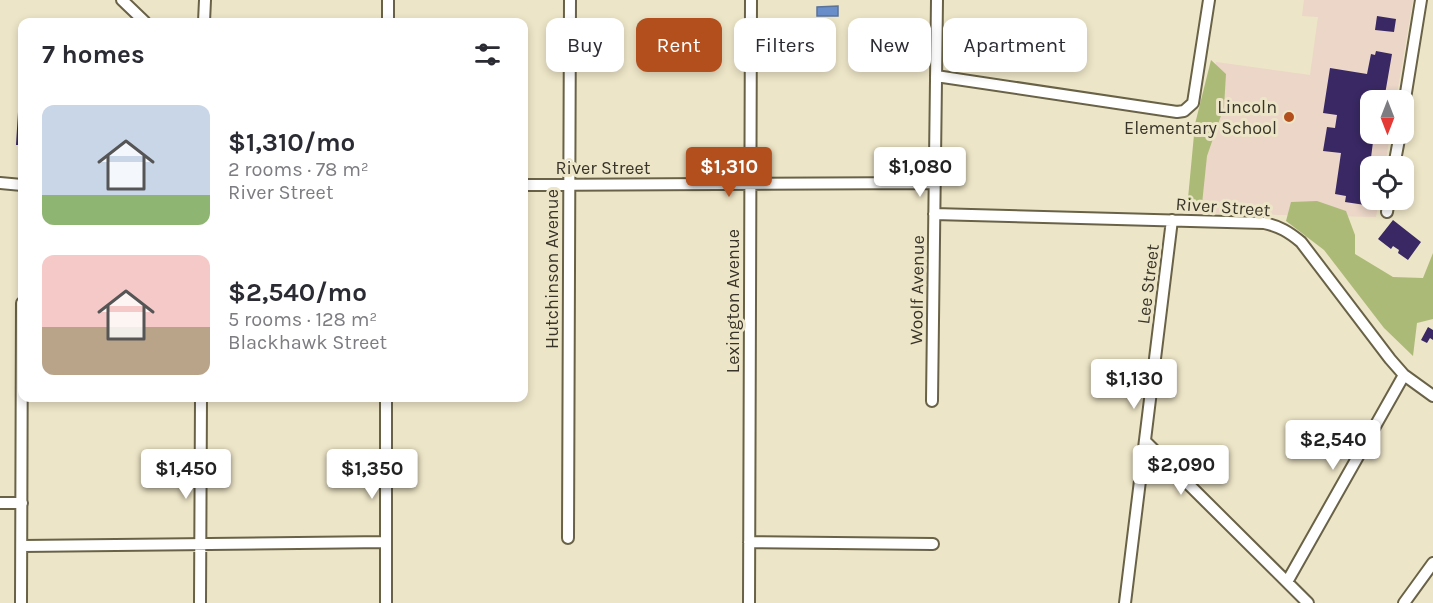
<!DOCTYPE html>
<meta charset="utf-8">
<style>
body{margin:0;font-family:Karla,sans-serif;background:#f7f7f7;color:#2b2b33;height:100vh;display:flex;flex-direction:column;font-size:22px;white-space:nowrap}
*{box-sizing:border-box;margin:0}
p{font-size:20px;color:#7c7c81}
.icon{flex:none;width:33px;height:33px;fill:none;stroke:currentColor;stroke-width:2;stroke-linecap:round;stroke-linejoin:round}
.map{position:relative;flex:1;overflow:hidden}
.sheet{position:absolute;left:18px;top:18px;width:510px;height:384px;display:flex;flex-direction:column;background:#fff;border-radius:12px;box-shadow:0 3px 9px #0003}
.sheet>*{flex:none}
.guide{position:absolute;left:546px;top:18px;width:570px;height:54px;display:flex;gap:12px}
.needle{width:39px;rotate:180deg}
.fabs{position:absolute;left:1360px;top:90px;display:grid;gap:12px}
.fabs a{display:grid;place-items:center;width:54px;height:54px;border-radius:12px;background:#fff;box-shadow:0 3px 9px #0003;font-size:30px}
.price{position:absolute;translate:-50% -51px;padding:0 14px;border-radius:6px;background:#fff;color:#222;font-size:20px;line-height:39px;filter:drop-shadow(0 2px 3px #0008)}
.price::after{content:'';position:absolute;left:50%;top:36px;width:18px;height:14px;margin-left:-9px;background:inherit;clip-path:polygon(0 0,100% 0,50% 100%)}
.price.on{background:#b34f1d;color:#fff}
ul{padding:0;list-style:none}
li{display:flex;align-items:center;gap:18px;height:150px;padding:0 24px}
li span{display:grid;place-items:center;flex:none;width:168px;height:120px;border-radius:12px;color:#555}
li>.icon{margin-inline-start:auto}
span .icon{width:72px;height:72px;fill:#fffc;stroke-width:1}
li b{font-size:26px}
h2{display:flex;justify-content:space-between;align-items:center;height:72px;padding:0 24px;font-size:26px}
.pill{padding:0 21px;border-radius:12px;background:#fff;box-shadow:0 3px 9px #0003;font-size:21px;line-height:54px}
.pill.on{background:#b34f1d;color:#fff}
.map>svg:first-child{display:block}
</style>
<div class="map">
<svg width="1433" height="603" viewBox="0 0 1433 603">
<rect width="100%" height="100%" fill="#ede5c7"/>
<!-- education -->
<path fill="#ebd6c8" d="M1304,0H1413L1396,100H1371V134H1390L1385,166H1371V200H1379L1376,217L1189,213L1216,62L1310,75L1318,17L1302,16Z"/>
<!-- green -->
<path fill="#acba78" d="M1211,60L1226,74L1224,107L1207,156L1202,204L1187,209L1195,124Z
M1317,201L1346,211L1355,235V254L1393,277L1423,278L1433,253V319L1417,323L1413,356L1384,328L1324,250L1286,221L1291,202Z"/>
<!-- water -->
<path fill="#698eca" stroke="#5a739a" stroke-width="1.5" d="M838,6V16H817V7Z"/>
<!-- building -->
<path fill="#392863" d="M1377,16L1396,19L1394,32L1375,30Z
M1376,51L1392,54L1384,100H1371V134H1374L1365,205L1345,202L1346,196L1335,194L1341,153L1323,151L1327,127L1335,128L1337,115L1323,113L1330,68L1367,74L1371,54L1375,55Z
M18,112H22V145H16Z
M1393,220L1421,242L1408,260L1398,253L1399,250L1393,246L1391,249L1378,239Z
M1428,327L1433,330V340L1430,338L1427,343L1421,340Z"/>
<g fill="none" stroke-linecap="round" stroke-linejoin="round">
<defs>
<path id="street" d="M122,0L145,22
M204,22L205,0
M388,22V0
M936,76L1177,112L1184,111L1193,103L1209,0
M1404,105L1421,0
M1394,166L1400,134
M0,183L22,185
M524,185L935,183
M1387,212L1389,200
M934,214L1264,223C1279,226 1289,232 1301,242L1390,359L1404,375L1433,396
M932,401L937,0
M1145,441L1308,603
M0,503H22
M568,538L570,0
M749,542L933,544
M22,546L386,542
M1287,582L1404,375
M21,603L22,303
M200,603L201,398
M386,603V398
M749,603L751,0
M1125,603L1172,220
M1404,603L1433,563"/>
</defs>
<!-- street casing -->
<use href="#street" stroke="#696247" stroke-width="14"/>
<!-- street -->
<use href="#street" stroke="#fff" stroke-width="10"/>
</g>
<!-- markers -->
<circle fill="#b34f1d" stroke="#ede5c7" stroke-width="2" cx="1289" cy="117" r="6"/>
<g text-anchor="middle" dominant-baseline="central" stroke-width="6" stroke-linejoin="round" paint-order="stroke">
<!-- poi labels -->
<g font-size="18" fill="#383429" stroke="#ede5c7" text-anchor="end">
<text x="1277" y="107">Lincoln<tspan x="1277" dy="21">Elementary School</tspan></text>
</g>
<!-- street labels -->
<g font-size="18" fill="#383429" stroke="#ede5c7">
<text x="603" y="168">River Street</text>
<text transform="translate(1223 207) rotate(4)">River Street</text>
<text transform="translate(552 269) rotate(-90)">Hutchinson Avenue</text>
<text transform="translate(1148 284) rotate(-83)">Lee Street</text>
<text transform="translate(917 290) rotate(-89)">Woolf Avenue</text>
<text transform="translate(733 301) rotate(-90)">Lexington Avenue</text>
</g>
</g>
</svg>
<div class="fabs">
<a><svg class="needle" viewBox="-14 -14 28 28"><path d="M0-13l5 13h-10z" fill="#e53935"/><path d="M0 13l5-13h-10z" fill="#7c7c81"/></svg></a>
<a><svg class="icon" aria-label="locate" viewBox="0 0 24 24"><circle cx="12" cy="12" r="6"/><path d="M12 2v4M12 18v4M2 12h4M18 12h4"/></svg></a>
</div>
<b class="price on" style="left:729px;top:198px">$1,310</b>
<b class="price" style="left:920px;top:198px">$1,080</b>
<b class="price" style="left:1134px;top:410px">$1,130</b>
<b class="price" style="left:1333px;top:471px">$2,540</b>
<b class="price" style="left:1181px;top:496px">$2,090</b>
<b class="price" style="left:186px;top:500px">$1,450</b>
<b class="price" style="left:372px;top:500px">$1,350</b>
<div class="guide">
<a class="pill">Buy</a>
<a class="pill on">Rent</a>
<a class="pill">Filters</a>
<a class="pill">New</a>
<a class="pill">Apartment</a>
</div>
<section class="sheet">
<h2>7 homes<svg class="icon" aria-label="filters" viewBox="0 0 24 24"><path d="M4 7h16M4 17h16"/><circle cx="9" cy="7" r="2"/><circle cx="15" cy="17" r="2"/></svg></h2>
<ul>
<li><span style="background:linear-gradient(#c9d6e8 75%,#8fb573 0)"><svg class="icon" aria-label="home" viewBox="0 0 24 24"><path d="M3 11l9-7 9 7M6 9v11h12V9"/></svg></span><div><b>$1,310/mo</b><p>2 rooms · 78 m²</p><p>River Street</p></div></li>
<li><span style="background:linear-gradient(#f6c9c9 60%,#b9a48a 0)"><svg class="icon" aria-label="home" viewBox="0 0 24 24"><path d="M3 11l9-7 9 7M6 9v11h12V9"/></svg></span><div><b>$2,540/mo</b><p>5 rooms · 128 m²</p><p>Blackhawk Street</p></div></li>
</ul>
</section>
</div>
